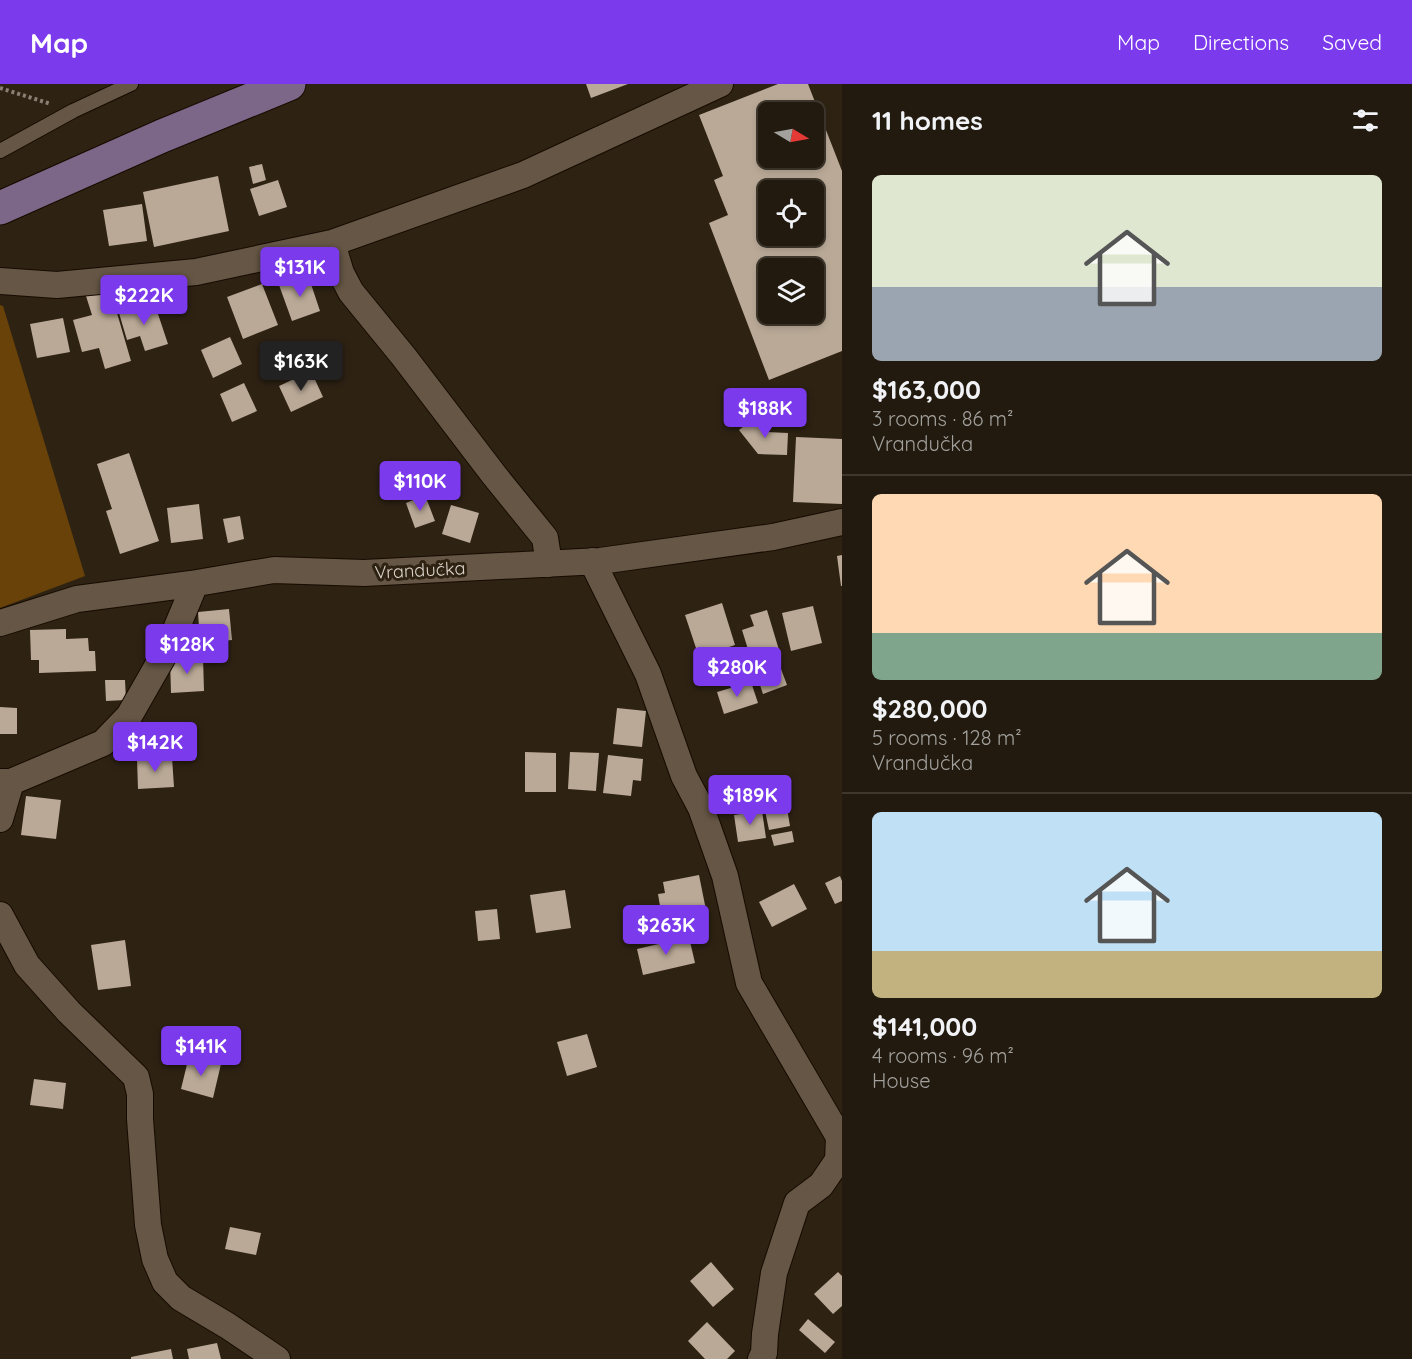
<!DOCTYPE html>
<meta charset="utf-8">
<style>
body{margin:0;font-family:Quicksand,sans-serif;background:#2e271c;color:#f1f3f6;height:100vh;display:flex;flex-direction:column;font-size:22px;white-space:nowrap}
*{box-sizing:border-box;margin:0}
p{font-size:20px;color:#a2a19e}
.icon{flex:none;width:33px;height:33px;fill:none;stroke:currentColor;stroke-width:2;stroke-linecap:round;stroke-linejoin:round}
.map{position:relative;flex:1;overflow:hidden}
.side{display:flex;flex-direction:column;background:#221a0e;width:570px}
.side>*{flex:none}
.needle{width:39px;rotate:100deg}
.controls{position:absolute;left:758px;top:18px;display:grid;gap:12px}
.controls a{display:grid;place-items:center;width:66px;height:66px;border-radius:9px;background:#221a0e;box-shadow:0 3px 9px #0003,0 0 0 2px #3f382e;font-size:30px}
.price{position:absolute;translate:-50% -51px;padding:0 14px;border-radius:6px;background:#7c3aed;color:#fff;font-size:20px;line-height:39px;filter:drop-shadow(0 2px 3px #0008)}
.price::after{content:'';position:absolute;left:50%;top:36px;width:18px;height:14px;margin-left:-9px;background:inherit;clip-path:polygon(0 0,100% 0,50% 100%)}
.price.current{background:#222;color:#fff}
ul{padding:0;list-style:none}
li{display:grid;align-content:center;gap:12px;height:318px;padding:0 30px}
li+li{border-top:2px solid #3f382e}
li span{display:grid;place-items:center;height:186px;border-radius:9px;color:#555}
li>.icon{margin-inline-start:auto}
span .icon{width:108px;height:108px;fill:#fffc;stroke-width:1}
li b{font-size:26px}
h2{display:flex;justify-content:space-between;align-items:center;height:72px;padding:0 30px;font-size:26px}
header{display:flex;align-items:center;gap:36px;box-sizing:border-box;height:84px;padding:0 30px;background:#7c3aed;color:#fff}
header strong{font-size:28px}
nav{display:flex;gap:33px;margin-inline-start:auto;font-size:21px}
main{display:flex;flex:1;min-height:0}
.map>svg:first-child{display:block}
</style>
<header>
<strong>Map</strong>
<nav><a>Map</a><a>Directions</a><a>Saved</a></nav>
</header>
<main>
<div class="map">
<svg width="842" height="1275" viewBox="0 0 842 1275">
<rect width="100%" height="100%" fill="#2e2213"/>
<!-- green -->
<path fill="#684208" d="M0,221L3,222L85,492L0,524Z"/>
<!-- building -->
<path fill="#baa997" fill-rule="evenodd" d="M586,0H628L591,14Z
M778,0H808L842,87V267L769,296L709,139L728,131L714,96L723,92L699,31ZM768,28H813V74H768ZM768,106H813V152H768ZM768,184H813V230H768Z
M262,80L266,96L253,100L249,83Z
M218,92L229,147L154,163L143,108Z
M278,96L287,123L259,132L250,105Z
M142,120L147,157L109,162L103,126Z
M308,191L320,227L292,237L279,201Z
M262,200L278,241L243,255L227,213Z
M110,205L131,277L105,285L99,264L82,268L73,236L92,231L86,212Z
M154,218L168,260L145,267L140,252L127,256L119,229Z
M63,234L70,268L37,274L30,240Z
M230,253L242,280L213,294L201,266Z
M311,287L323,313L291,328L279,302Z
M244,299L257,327L232,338L220,310Z
M756,333L767,348L788,349L787,371L758,370L739,346Z
M796,353L842,355V420L793,418Z
M129,369L159,457L120,470L106,427L112,425L97,380Z
M425,411L435,437L415,444L406,419Z
M199,420L203,455L171,459L167,424Z
M451,421L479,429L470,459L442,450Z
M240,432L244,455L228,459L223,435Z
M842,471V502H841L837,472Z
M722,519L735,561L699,573L685,531Z
M813,522L822,559L791,567L782,529Z
M229,525L232,556L200,559L198,528Z
M767,526L779,566L751,575L742,546L754,542L750,531Z
M66,545V555L88,554L89,567H95L96,587L39,589V576H31L30,546Z
M203,573L204,607L171,609L170,575Z
M778,577L787,601L763,610L755,586Z
M105,596H125L126,616L106,617Z
M751,598L758,619L724,630L717,608Z
M0,623L17,624V650H0Z
M617,624L646,627L642,663L613,660Z
M525,668L556,669V708H525Z
M570,668L599,669L596,707L568,705Z
M608,671L643,675L641,697L633,696L631,712L603,709Z
M172,673L174,703L138,705L137,674Z
M26,712L61,716L56,755L21,751Z
M785,713L790,742L769,746L763,717Z
M762,727L766,754L738,758L734,731Z
M792,747L794,758L774,762L771,751Z
M699,791L706,826L662,834L658,810L665,809L663,798Z
M840,792L842,797V817L835,820L825,799Z
M794,800L807,825L772,843L759,818Z
M565,806L571,844L536,849L530,811Z
M497,825L500,855L478,857L475,827Z
M689,853L695,879L643,891L637,865Z
M125,856L131,902L98,906L91,861Z
M587,950L597,983L567,992L557,958Z
M189,972L221,980L213,1014L181,1005Z
M34,995L66,999L63,1025L30,1021Z
M230,1143L261,1149L256,1171L225,1165Z
M711,1178L734,1205L713,1223L690,1197Z
M838,1188L842,1192V1222L833,1230L814,1210Z
M808,1235L835,1258L825,1269L799,1246Z
M707,1238L735,1267L727,1275H705L688,1257Z
M217,1259L221,1275H189L187,1265Z
M171,1265L173,1275H131V1273Z"/>
<g fill="none" stroke-linecap="round" stroke-linejoin="round">
<defs>
<path id="service" d="M0,67L73,27L131,0"/>
<path id="minor" d="M332,159L341,189L351,208L404,273L494,391L545,454L549,480
M0,197L57,201L196,188L332,159L523,91L720,0
M592,477L648,590L684,692L701,724L725,792L749,899L839,1053L838,1076L821,1101L797,1119L774,1189L765,1250L764,1269L761,1275
M0,539L77,515L191,500L274,486L364,489L600,477L773,453L842,438
M0,698H11L103,659L129,632L169,562L192,507L191,500
M0,735L11,698
M0,831L27,881L69,928L136,993L140,1010V1035L148,1141L155,1175L165,1198L181,1214L228,1242L277,1275"/>
<path id="primary" d="M0,124L162,52L289,0"/>
</defs>
<!-- service casing -->
<use href="#service" stroke="#160b01" stroke-width="16"/>
<!-- minor casing -->
<use href="#minor" stroke="#160b01" stroke-width="28"/>
<!-- primary casing -->
<use href="#primary" stroke="#160b01" stroke-width="35"/>
<!-- path -->
<path stroke="#8a8073" stroke-width="4" stroke-dasharray="3 3" stroke-linecap="butt" d="M0,4L51,20"/>
<!-- service -->
<use href="#service" stroke="#655645" stroke-width="14"/>
<!-- minor -->
<use href="#minor" stroke="#655645" stroke-width="26"/>
<!-- primary -->
<use href="#primary" stroke="#7c6788" stroke-width="33"/>
</g>
<g text-anchor="middle" dominant-baseline="central" stroke-width="6" stroke-linejoin="round" paint-order="stroke">
<!-- street labels -->
<g font-size="18" fill="#dcd4ca" stroke="#2e2213">
<text transform="translate(420 486) rotate(-3)">Vrandučka</text>
</g>
</g>
</svg>
<div class="controls">
<a><svg class="needle" viewBox="-14 -14 28 28"><path d="M0-13l5 13h-10z" fill="#e53935"/><path d="M0 13l5-13h-10z" fill="#a2a19e"/></svg></a>
<a><svg class="icon" aria-label="locate" viewBox="0 0 24 24"><circle cx="12" cy="12" r="6"/><path d="M12 2v4M12 18v4M2 12h4M18 12h4"/></svg></a>
<a><svg class="icon" aria-label="layers" viewBox="0 0 24 24"><path d="M12 4l9 5-9 5-9-5zM3 14l9 5 9-5"/></svg></a>
</div>
<b class="price" style="left:300px;top:214px">$131K</b>
<b class="price" style="left:144px;top:242px">$222K</b>
<b class="price current" style="left:301px;top:308px">$163K</b>
<b class="price" style="left:765px;top:355px">$188K</b>
<b class="price" style="left:420px;top:428px">$110K</b>
<b class="price" style="left:187px;top:591px">$128K</b>
<b class="price" style="left:737px;top:614px">$280K</b>
<b class="price" style="left:155px;top:689px">$142K</b>
<b class="price" style="left:750px;top:742px">$189K</b>
<b class="price" style="left:666px;top:872px">$263K</b>
<b class="price" style="left:201px;top:993px">$141K</b>
</div>
<section class="side">
<h2>11 homes<svg class="icon" aria-label="filters" viewBox="0 0 24 24"><path d="M4 7h16M4 17h16"/><circle cx="9" cy="7" r="2"/><circle cx="15" cy="17" r="2"/></svg></h2>
<ul>
<li><span style="background:linear-gradient(#dfe7d0 60%,#9aa5b1 0)"><svg class="icon" aria-label="home" viewBox="0 0 24 24"><path d="M3 11l9-7 9 7M6 9v11h12V9"/></svg></span><div><b>$163,000</b><p>3 rooms · 86 m²</p><p>Vrandučka</p></div></li>
<li><span style="background:linear-gradient(#ffd9b3 75%,#7fa58c 0)"><svg class="icon" aria-label="home" viewBox="0 0 24 24"><path d="M3 11l9-7 9 7M6 9v11h12V9"/></svg></span><div><b>$280,000</b><p>5 rooms · 128 m²</p><p>Vrandučka</p></div></li>
<li><span style="background:linear-gradient(#bfe0f5 75%,#c2b280 0)"><svg class="icon" aria-label="home" viewBox="0 0 24 24"><path d="M3 11l9-7 9 7M6 9v11h12V9"/></svg></span><div><b>$141,000</b><p>4 rooms · 96 m²</p><p>House</p></div></li>
</ul>
</section>
</main>
